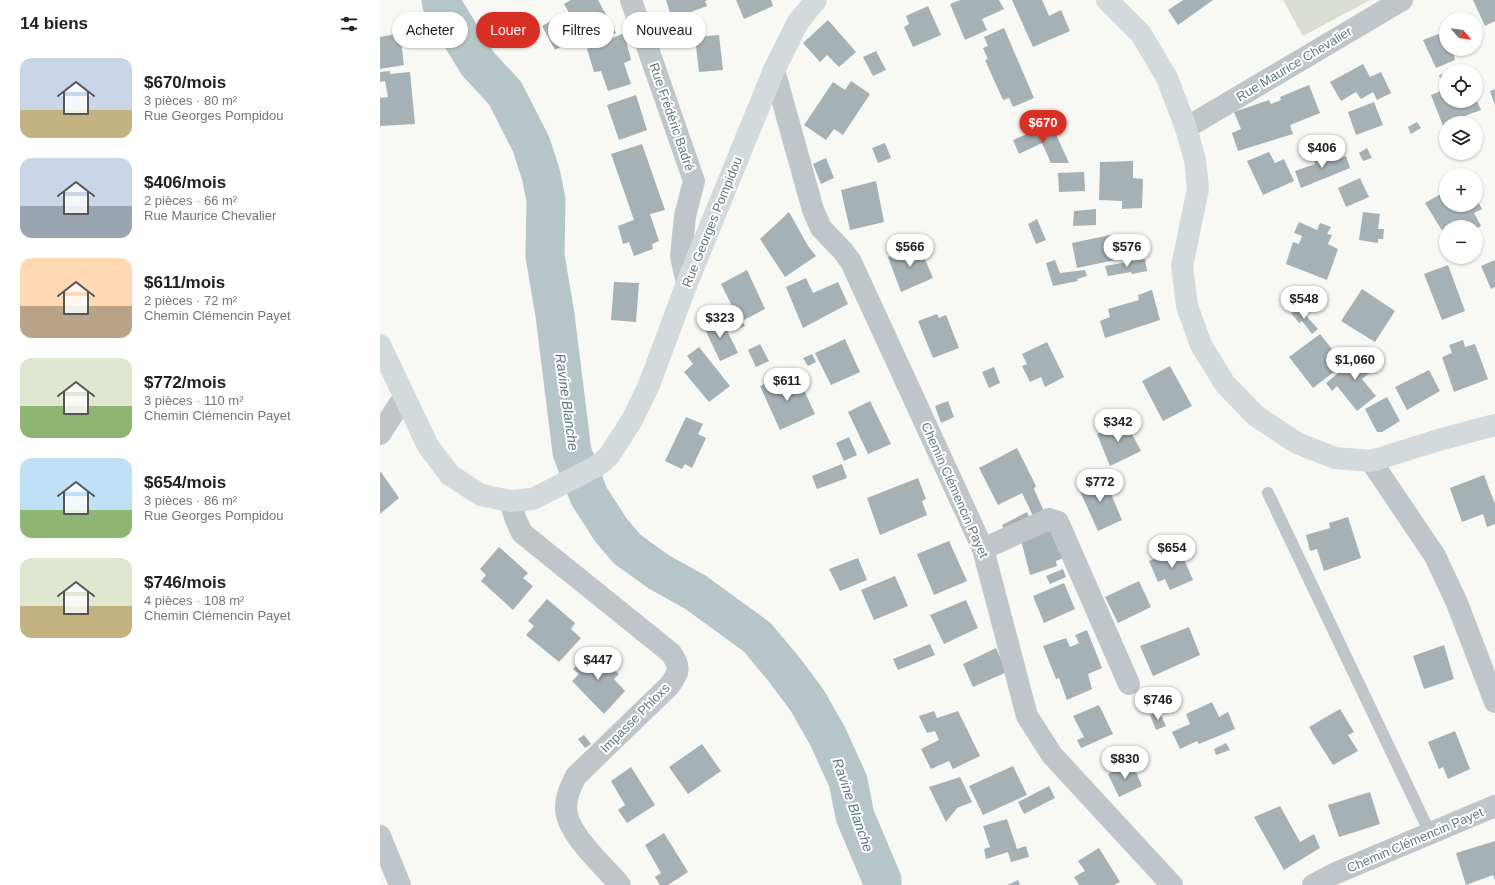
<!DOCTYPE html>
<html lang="fr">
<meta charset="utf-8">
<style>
body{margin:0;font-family:Helvetica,sans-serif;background:#f2f2f2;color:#202124;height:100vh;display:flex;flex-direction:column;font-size:15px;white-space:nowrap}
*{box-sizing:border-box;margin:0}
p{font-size:13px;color:#757577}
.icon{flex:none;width:22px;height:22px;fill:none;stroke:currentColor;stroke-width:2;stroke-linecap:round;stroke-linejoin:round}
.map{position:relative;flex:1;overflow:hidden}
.details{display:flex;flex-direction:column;background:#fff;width:380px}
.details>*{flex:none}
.top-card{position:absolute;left:12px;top:12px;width:380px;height:36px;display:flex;gap:8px}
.needle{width:26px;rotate:119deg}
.fabs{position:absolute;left:1059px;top:12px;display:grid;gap:8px}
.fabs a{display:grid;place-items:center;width:44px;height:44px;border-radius:50%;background:#fff;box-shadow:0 1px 3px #0004;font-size:20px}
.price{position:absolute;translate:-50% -34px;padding:0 9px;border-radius:14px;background:#fff;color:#222;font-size:13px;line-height:26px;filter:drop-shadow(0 1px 2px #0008)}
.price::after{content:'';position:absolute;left:50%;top:24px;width:12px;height:9px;margin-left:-6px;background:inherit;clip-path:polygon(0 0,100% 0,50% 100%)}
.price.active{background:#d93025;color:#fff}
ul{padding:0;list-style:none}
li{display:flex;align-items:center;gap:12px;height:100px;padding:0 20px}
li span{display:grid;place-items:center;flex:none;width:112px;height:80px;border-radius:12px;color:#555}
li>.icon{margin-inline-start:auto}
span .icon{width:48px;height:48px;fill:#fffc;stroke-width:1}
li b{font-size:17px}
h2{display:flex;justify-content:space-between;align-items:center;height:48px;padding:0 20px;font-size:17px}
.pill{padding:0 14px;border-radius:18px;background:#fff;box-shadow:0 1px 3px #0004;font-size:14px;line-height:36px}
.pill.active{background:#d93025;color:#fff}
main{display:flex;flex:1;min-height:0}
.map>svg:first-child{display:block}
</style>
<main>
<section class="details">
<h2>14 biens<svg class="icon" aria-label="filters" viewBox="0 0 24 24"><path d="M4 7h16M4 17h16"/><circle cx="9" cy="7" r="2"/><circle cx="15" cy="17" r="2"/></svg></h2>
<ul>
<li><span style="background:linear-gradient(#c9d6e8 65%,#c2b280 0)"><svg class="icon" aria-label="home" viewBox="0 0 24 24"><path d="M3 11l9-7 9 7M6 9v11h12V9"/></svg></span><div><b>$670/mois</b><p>3 pièces · 80 m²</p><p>Rue Georges Pompidou</p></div></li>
<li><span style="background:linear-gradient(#c9d6e8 60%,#9aa5b1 0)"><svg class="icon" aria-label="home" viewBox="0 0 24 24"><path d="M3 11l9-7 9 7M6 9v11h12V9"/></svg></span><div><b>$406/mois</b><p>2 pièces · 66 m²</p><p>Rue Maurice Chevalier</p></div></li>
<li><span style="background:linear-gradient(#ffd9b3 60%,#b9a48a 0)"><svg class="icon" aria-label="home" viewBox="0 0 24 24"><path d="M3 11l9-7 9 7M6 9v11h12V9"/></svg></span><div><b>$611/mois</b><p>2 pièces · 72 m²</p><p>Chemin Clémencin Payet</p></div></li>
<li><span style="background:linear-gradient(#dfe7d0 60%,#8fb573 0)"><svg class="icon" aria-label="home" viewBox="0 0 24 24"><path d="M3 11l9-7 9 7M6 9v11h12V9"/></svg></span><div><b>$772/mois</b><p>3 pièces · 110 m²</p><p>Chemin Clémencin Payet</p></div></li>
<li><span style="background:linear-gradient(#bfe0f5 65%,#8fb573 0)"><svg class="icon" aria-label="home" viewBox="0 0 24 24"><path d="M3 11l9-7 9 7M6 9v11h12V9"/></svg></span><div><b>$654/mois</b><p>3 pièces · 86 m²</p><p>Rue Georges Pompidou</p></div></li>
<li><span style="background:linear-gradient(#dfe7d0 60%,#c2b280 0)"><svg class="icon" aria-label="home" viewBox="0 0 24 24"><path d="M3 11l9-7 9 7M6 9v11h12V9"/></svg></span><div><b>$746/mois</b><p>4 pièces · 108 m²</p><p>Chemin Clémencin Payet</p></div></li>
</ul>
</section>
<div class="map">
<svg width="1115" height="885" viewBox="0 0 1115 885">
<rect width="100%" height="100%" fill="#f8f8f5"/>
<!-- green -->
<path fill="#d9ddd4" d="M903,0H990L923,36Z"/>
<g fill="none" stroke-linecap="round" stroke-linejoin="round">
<!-- river -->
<path stroke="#b6c6c8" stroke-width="39" d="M61,0L62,5L98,64L125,93L151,144L161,175L166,200L165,256L175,315L192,452L209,496L231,530L247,549L279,572L315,592L377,637L403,668L427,700L448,737L468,781L475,816L502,880V885"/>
</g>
<!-- building -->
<path fill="#a6b1b5" d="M191,0H218L236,33L208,46L184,4Z
M286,0H328L325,1L327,6L292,19Z
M356,0H391L393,6L364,19Z
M580,0H619L624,9L602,19L607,30L585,40L570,4Z
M632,0H662L669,16L681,10L690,31L653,47Z
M803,0H833L798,25L788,10Z
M1093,0H1115V21L1105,26Z
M548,6L561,35L533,47L524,27L529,24L526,16Z
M180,16L192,41L175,50L162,26Z
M448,20L476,52L459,67L447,55L440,62L423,43Z
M624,28L654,98L633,107L629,98L623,100L605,60L608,59L603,48L608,46L604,37Z
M1066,31V49H1079L1073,52L1075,60L1056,68L1043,40Z
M20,33L24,65L0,69V37Z
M244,33L251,60L244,63L251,84L228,91L221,71L214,72L207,49Z
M339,35L343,70L319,72L315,37Z
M496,51L506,70L493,76L483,57Z
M983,64L990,77L1001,72L1011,93L997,100L993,92L981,99L976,92L961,101L950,82Z
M10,71V74L30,72L35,124L0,126V98L8,97L5,81L0,82V72Z
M1066,73V101H1097L1101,110L1066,123L1063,126L1051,95L1061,91L1059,86L1062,84L1059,75Z
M471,81L490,94L463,135L454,129L446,140L424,125L453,82L465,90Z
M929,85L940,113L910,125L913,134L858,151L852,133L861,129L854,112L889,100L891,104L901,100L900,97Z
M1115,89V105L1110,91Z
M256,95L267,130L239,140L227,105Z
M994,102L1003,125L976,135L968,112Z
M1037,122L1041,128L1031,134L1028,127Z
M667,125L673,128L689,163H671L662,143L639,154L633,140Z
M505,143L511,158L498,163L492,148Z
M262,144L285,210L270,214L279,241L272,244L273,249L254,256L249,242L243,244L238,226L254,220L231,154Z
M987,148L992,158L983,161L979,153Z
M955,151L958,159L966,156L970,168L921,188L915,171L935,164L934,159Z
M889,152L895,163L904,159L914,181L883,195L867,161Z
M446,158L454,178L441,184L433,164Z
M753,161V178L763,179L762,208L742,209V201L719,200L720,162Z
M704,172L705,191L679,192L678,173Z
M980,178L989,197L966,207L958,188Z
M496,181L504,222L470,230L461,190Z
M1064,192L1066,194V205H1096V198L1102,209L1094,213L1101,226L1096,229V227H1066V237L1045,203Z
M716,209V225L693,226L694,211Z
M409,212L428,246L436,256L405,277L380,239Z
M983,212L1000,214L998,229H1004L1003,239H998V243L979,240Z
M657,219L666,240L656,244L648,224Z
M919,222L937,230L940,223L951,227L947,234L952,235L948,244L958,249L947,280L906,264L913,242L919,244L922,236L914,233Z
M730,235L735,260L697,268L692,243Z
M539,245L553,278L521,292L508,257Z
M765,259L767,271L752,274L751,272L728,276L725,266Z
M675,260L680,273L705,270L707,276L697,279L698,281L673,286L666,263Z
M1115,260V287L1111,289L1101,266Z
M1068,265L1085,311L1062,320L1044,274Z
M367,270L385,309L362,321L365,326L353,331L346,317L355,312L341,284Z
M426,278L433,293L458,282L468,304L423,328L406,287Z
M234,282L259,283L256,322L231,320Z
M982,289L1015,311L995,342L961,321Z
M772,290L780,320L725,338L720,321L730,317L728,309L759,300L758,295Z
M918,307L938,329L932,334L922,321L919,323L911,313Z
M557,314L559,318L566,315L579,348L553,358L538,321Z
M340,316L358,353L340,361L323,325Z
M940,334L964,364L933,388L909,357Z
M465,339L480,372L451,385L435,353Z
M1083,340L1085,347L1095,344L1108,379L1074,392L1062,357L1072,353L1069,345Z
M667,342L684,377L665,387L661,377L650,382L642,366L647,364L642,354Z
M380,344L389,361L376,367L368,350Z
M319,347L350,386L329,402L304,372L313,364L307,356Z
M986,351L998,366L982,379L996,396L977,411L957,386L952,391L946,383Z
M432,354L436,362L428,366L423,358Z
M790,366L812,406L783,421L762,381Z
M614,367L620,383L609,388L602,372Z
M1049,370L1060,391L1027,410L1015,387Z
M407,374L414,390L422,386L435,414L400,430L380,386Z
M1007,397L1020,421L1002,432H997L985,409Z
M490,401L511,444L488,454L468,412Z
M568,401L574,417L561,423L555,406Z
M306,417L323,424L318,434L326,438L312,468L305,464L302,469L285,461Z
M745,421L761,451L730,466L717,434Z
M469,437L477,455L464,461L456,443Z
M637,448L656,486L654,489L665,514L655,520L642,493L618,505L599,468Z
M462,464L467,478L437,489L432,476Z
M1,472L19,498L0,514V473Z
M723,475L742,520L718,531L698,487Z
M1104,475L1115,504V524L1107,527L1103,514L1082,522L1070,488Z
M538,478L546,499L542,501L547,515L500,535L487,498Z
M647,512L651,522L626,534L622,525Z
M968,517L981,558L944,571L937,549L930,551L926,535L950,528L949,523Z
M676,529L688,556L676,561L677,566L650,575L641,540Z
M569,541L587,581L554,595L537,554Z
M119,547L148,573L143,578L153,586L133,610L101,581L106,575L100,569Z
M799,548L813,580L790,590L785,579L778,582L769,561Z
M478,558L487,580L460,591L449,569Z
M683,569L686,577L670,584L666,576Z
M515,576L528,606L494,620L481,590Z
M759,581L771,607L738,623L725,597Z
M684,583L695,609L664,623L653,596Z
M167,599L195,623L191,629L201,638L179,662L146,635L154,626L148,621Z
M586,600L598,628L564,644L550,615Z
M809,627L820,655L773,676L760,646Z
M707,630L722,668L708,674L712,689L687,700L679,678L676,679L663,646L686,638L690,647L699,643L695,635Z
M550,644L555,655L518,670L513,659Z
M1064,645L1074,679L1044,689L1033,656Z
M616,648L627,672L593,687L583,664Z
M213,649L239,674L234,679L245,691L224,714L192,681L199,674L193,669Z
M832,702L839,717L848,712L855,729L819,744L817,741L800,749L792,732L810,724L806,714Z
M719,705L733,734L701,748L697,740L704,737L693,716Z
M960,709L974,732L968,735L978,751L953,765L929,727Z
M554,711L557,718L578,711L600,756L573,769L569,761L551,769L541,749L559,740L555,731L547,733L539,716Z
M779,711L786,726L776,730L770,715Z
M1075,731L1090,769L1068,779L1063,767L1059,769L1048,742Z
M204,735L211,744L205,748L198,739Z
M846,743L850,750L836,755L834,749Z
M322,744L341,771L308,794L289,767Z
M752,762L762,786L739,797L728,774Z
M633,766L647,795L603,815L589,786Z
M251,767L275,805L247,823L238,810L245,805L231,781Z
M580,777L592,802L577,808L566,822L549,787Z
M669,786L675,798L644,814L638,802Z
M990,792L1000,824L959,837L948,805Z
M900,806L920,842L934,834L940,848L904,870L874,817Z
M627,819L637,849L646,846L649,857L631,862L628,852L606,859L604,849L610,847L603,826Z
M284,833L308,872L288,885H280L275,877L281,873L265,845Z
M1115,841V880L1113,875L1086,885L1076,853Z
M719,848L740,882L734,885H699L694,877L705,871L698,861Z
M638,880L640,885H627L632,883Z"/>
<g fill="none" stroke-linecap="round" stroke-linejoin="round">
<!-- lane -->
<path stroke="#bfc5c8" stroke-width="12" d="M888,493L1050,833"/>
<!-- street -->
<path stroke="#bfc5c8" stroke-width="22" d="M251,0L314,181L305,216L301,256L307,283
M394,70L433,210L441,228L463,251L471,262L603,549L647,716L672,755L792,885
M806,128L1022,0
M0,434L24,397
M991,461L1055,556L1077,603L1115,702
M130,501L136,520L142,533L291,653C301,667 299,673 289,686L196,776C191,786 186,796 186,808C186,833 224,866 240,885
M603,549L669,519L678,522L749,684
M0,836L20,885
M933,885L956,873L1115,806"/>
<!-- primary -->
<path stroke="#d4d9dc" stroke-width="22" d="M727,0L761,34L787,78L806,128L815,160L818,189L802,266L807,306L821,345L845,384L876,416L917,443L955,458L991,461L1062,439L1115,425
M0,345L48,446L70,475L101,495L130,501L153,499L217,466L229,456L252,420L269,385L307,283L394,70L418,22L436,0"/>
</g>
<g text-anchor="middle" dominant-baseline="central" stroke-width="4" stroke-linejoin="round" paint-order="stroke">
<!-- street labels -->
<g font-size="13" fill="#637881" stroke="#fff">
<text transform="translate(914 64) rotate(-31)">Rue Maurice Chevalier</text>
<text transform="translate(292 117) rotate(71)">Rue Frédéric Badré</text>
<text transform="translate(332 222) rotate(-68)">Rue Georges Pompidou</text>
<text transform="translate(575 490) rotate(66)">Chemin Clémencin Payet</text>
<text transform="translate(255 718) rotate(-45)">Impasse Phloxs</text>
<text transform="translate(1035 840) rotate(-23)">Chemin Clémencin Payet</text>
</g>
<!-- water labels -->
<g font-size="14" font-style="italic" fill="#5e777c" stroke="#fff">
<text transform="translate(187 402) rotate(82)">Ravine Blanche</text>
<text transform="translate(473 805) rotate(71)">Ravine Blanche</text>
</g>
</g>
</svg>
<div class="fabs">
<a><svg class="needle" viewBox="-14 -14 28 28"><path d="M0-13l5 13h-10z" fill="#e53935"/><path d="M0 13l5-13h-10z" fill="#757577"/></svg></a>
<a><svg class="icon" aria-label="locate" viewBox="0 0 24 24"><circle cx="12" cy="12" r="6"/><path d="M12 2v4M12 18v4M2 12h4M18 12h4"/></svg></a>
<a><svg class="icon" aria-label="layers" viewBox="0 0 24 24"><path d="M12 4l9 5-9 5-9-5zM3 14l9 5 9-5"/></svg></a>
<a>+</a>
<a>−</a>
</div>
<b class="price active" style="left:663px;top:144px">$670</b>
<b class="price" style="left:942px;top:169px">$406</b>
<b class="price" style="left:530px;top:268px">$566</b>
<b class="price" style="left:747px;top:268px">$576</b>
<b class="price" style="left:924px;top:320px">$548</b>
<b class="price" style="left:340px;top:339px">$323</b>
<b class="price" style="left:975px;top:381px">$1,060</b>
<b class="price" style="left:407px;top:402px">$611</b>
<b class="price" style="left:738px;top:443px">$342</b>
<b class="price" style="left:720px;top:503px">$772</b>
<b class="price" style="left:792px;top:569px">$654</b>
<b class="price" style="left:218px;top:681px">$447</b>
<b class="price" style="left:778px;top:721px">$746</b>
<b class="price" style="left:745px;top:780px">$830</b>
<div class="top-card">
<a class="pill">Acheter</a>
<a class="pill active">Louer</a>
<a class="pill">Filtres</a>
<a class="pill">Nouveau</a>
</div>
</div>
</main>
